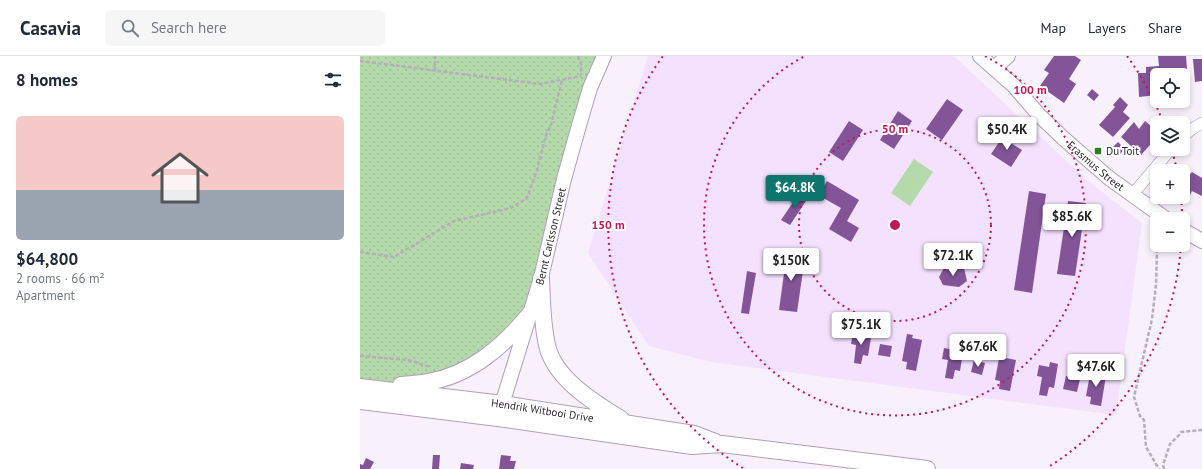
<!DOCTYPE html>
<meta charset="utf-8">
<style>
body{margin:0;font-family:"PT Sans",sans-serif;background:#f6f6f7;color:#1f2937;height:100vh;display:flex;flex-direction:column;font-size:15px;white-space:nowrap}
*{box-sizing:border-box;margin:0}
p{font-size:13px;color:#747a83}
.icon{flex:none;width:22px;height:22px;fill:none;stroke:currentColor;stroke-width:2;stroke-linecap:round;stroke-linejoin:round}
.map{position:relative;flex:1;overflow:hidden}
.panel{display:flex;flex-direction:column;background:#fff;width:360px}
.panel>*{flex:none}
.fabs{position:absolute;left:790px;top:12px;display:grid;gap:8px}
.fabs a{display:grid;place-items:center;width:40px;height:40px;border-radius:6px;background:#fff;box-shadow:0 2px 6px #0003;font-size:20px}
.price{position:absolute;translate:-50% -34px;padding:0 9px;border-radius:4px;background:#fff;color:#222;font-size:13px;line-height:26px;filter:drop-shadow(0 1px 2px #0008)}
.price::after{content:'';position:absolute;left:50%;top:24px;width:12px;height:9px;margin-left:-6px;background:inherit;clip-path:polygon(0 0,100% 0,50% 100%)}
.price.current{background:#0f766e;color:#fff}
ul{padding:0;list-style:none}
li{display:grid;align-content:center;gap:8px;height:212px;padding:0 16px}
li span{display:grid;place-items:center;height:124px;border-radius:6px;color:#555}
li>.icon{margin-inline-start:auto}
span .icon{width:72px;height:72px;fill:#fffc;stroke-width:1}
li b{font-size:17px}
h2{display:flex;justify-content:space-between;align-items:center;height:48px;padding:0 16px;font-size:17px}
header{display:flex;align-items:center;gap:24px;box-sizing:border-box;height:56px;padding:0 20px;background:#fff;border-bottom:1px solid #e0e1e3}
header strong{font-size:19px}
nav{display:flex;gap:22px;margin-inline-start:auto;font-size:14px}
.search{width:280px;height:36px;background:#f6f6f7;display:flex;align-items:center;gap:10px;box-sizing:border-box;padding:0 14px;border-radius:6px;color:#747a83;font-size:15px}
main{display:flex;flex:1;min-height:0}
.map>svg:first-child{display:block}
</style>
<header>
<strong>Casavia</strong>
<div class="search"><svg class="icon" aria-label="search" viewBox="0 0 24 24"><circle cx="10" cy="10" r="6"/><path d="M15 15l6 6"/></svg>Search here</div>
<nav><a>Map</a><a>Layers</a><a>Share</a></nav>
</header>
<main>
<section class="panel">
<h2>8 homes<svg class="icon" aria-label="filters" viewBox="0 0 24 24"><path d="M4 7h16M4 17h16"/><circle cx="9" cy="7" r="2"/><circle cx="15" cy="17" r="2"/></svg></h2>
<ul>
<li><span style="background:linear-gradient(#f6c9c9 60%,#9aa5b1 0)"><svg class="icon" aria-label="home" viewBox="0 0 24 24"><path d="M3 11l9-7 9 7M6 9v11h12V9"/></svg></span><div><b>$64,800</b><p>2 rooms · 66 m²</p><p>Apartment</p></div></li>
</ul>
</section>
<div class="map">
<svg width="842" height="413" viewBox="0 0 842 413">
<defs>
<pattern id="grass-dots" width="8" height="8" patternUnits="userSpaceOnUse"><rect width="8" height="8" fill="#b4daac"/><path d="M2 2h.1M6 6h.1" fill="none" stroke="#9bbb94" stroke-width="1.8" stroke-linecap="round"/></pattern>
</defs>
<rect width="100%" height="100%" fill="#f8f1fc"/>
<!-- built -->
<path fill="#f4e1fe" d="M288,0H594L727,124L782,167L756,359L351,306L289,290L228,197Z"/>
<!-- grass -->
<path fill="url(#grass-dots)" d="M0,0H244L170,258L92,320L0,331Z"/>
<!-- pitch -->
<path fill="#b4daac" d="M554,103L573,116L550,150L531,137Z"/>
<!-- building -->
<path fill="#835598" d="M694,0H715L721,4L709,23L716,28L704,47L680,30L689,17L684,14Z
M798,0H826L829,37L823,38V19H797V39L779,41L778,17H786V11L799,10Z
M833,3H842V25L835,26Z
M732,33L739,39L734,45L727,39Z
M760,41L768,49L763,56L770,62L753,81L739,69L755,51L753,49Z
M587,43L603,54L582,84L566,73Z
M538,55L552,65L534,93L520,84Z
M489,65L503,74L483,105L469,96Z
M785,65L797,75V81L781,99L761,81L774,66L779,73Z
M646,76L653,80L649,86L662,94L651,111L631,98Z
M758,86L765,93L757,101L750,94Z
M823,116L829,119L832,116L842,122V140L832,135L828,143L823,140Z
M467,125L499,144L487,165L499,172L491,186L469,173L481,152L458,139Z
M669,135L686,138L672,237L654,234Z
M440,136L448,142L430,169L421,164Z
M708,145L726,147L715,220L697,218Z
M427,199L445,201L437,256L419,254L425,210L414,209L416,201L426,202Z
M584,212H604L607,225L599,231L583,229L579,221Z
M387,215L396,217L389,258L381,257Z
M504,275L512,276L508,300L503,299L501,308L494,307L496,289L491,288L493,277L503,279Z
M547,278L553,279L552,282L562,284L556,315L546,313L547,306L542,305Z
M520,288L532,290L530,301L518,299Z
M595,290L604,291L600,315L595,314L593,323L585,322L588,304L582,303L584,292L595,294Z
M640,297L647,299L646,302L656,304L650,335L639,333L640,325L635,324Z
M614,304L625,307L622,319L611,316Z
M690,306L698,308L694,332L689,331L687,340L679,339L682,321L677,320L679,309L689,311Z
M731,313L737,314V318L746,320L741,350L730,348L731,341L726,340Z
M706,320L720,323L717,336L703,333Z
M73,399H80L79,413H72Z
M141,399L151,400L150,405H156L154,413H139Z
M6,402L14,406L10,413H0V408L3,409Z
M101,407L114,409L113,413H100Z"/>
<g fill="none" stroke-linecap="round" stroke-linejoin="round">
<defs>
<path id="minor" d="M823,81L832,73L842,67
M772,139L811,93"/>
<g id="tertiary">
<path id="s1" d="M620,0L654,30L679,59L703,82L749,122L806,163"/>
<path d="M634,12L648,0"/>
<path d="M823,174L842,185"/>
<path id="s2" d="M139,358L181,222L204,123L218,73L230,32L244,0"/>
</g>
<g id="secondary">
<path d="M181,222C182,244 182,267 187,289C194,322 234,347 261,363"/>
<path d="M41,329C50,328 59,328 68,326C111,319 143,290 170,258"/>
<path id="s3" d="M0,331L143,348L334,378L355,386"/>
<path d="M0,345L138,362L332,390L362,388L567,413"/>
</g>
</defs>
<!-- minor casing -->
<use href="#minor" stroke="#b09fba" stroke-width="12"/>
<!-- tertiary casing -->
<use href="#tertiary" stroke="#b09fba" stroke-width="16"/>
<!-- secondary casing -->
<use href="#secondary" stroke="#b09fba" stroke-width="18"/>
<!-- path -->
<path stroke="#b5aeb9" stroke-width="2.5" stroke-dasharray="4 2" stroke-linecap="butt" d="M218,0L221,8V19
M0,5L180,28L221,20
M75,15V0
M793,169L797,195L796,229L792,263L774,341L780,360L784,364L786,391L799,413
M0,196L34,201L94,165L151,152L167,142L177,114L186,79L191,69L202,24
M0,300L49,304L70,311
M804,413L803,409L810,388L820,378L821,376L842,374"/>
<!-- minor -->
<use href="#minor" stroke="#fff" stroke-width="11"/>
<!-- tertiary -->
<use href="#tertiary" stroke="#fff" stroke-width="14"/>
<!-- secondary -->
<use href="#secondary" stroke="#fff" stroke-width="16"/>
</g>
<!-- distance rings -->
<g fill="none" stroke="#c2185b" stroke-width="2" stroke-dasharray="2 4">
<circle cx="535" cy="169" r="96"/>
<path d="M625 0A191 191 0 1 1 445 0"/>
<path d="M821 189A287 287 0 0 1 687 412M383 412A287 287 0 0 1 303 0M767 0A287 287 0 0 1 803 66M812 95A287 287 0 0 1 817 114M821 141A287 287 0 0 1 822 161"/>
</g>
<!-- markers -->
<rect fill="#337c21" stroke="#fff" stroke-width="1.5" x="734" y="91" width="8" height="8" rx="2"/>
<g text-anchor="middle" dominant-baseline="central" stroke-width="4" stroke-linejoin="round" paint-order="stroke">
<!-- poi labels -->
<g font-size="11" fill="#2f2833" stroke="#fff" text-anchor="start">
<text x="746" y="95">Du Toit</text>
</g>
<!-- street labels -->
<g font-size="11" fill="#2f2833" stroke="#fff">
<text stroke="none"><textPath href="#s1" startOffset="160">Erasmus Street</textPath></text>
<text stroke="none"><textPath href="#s2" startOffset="185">Bernt Carlsson Street</textPath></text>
<text stroke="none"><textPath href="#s3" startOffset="184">Hendrik Witbooi Drive</textPath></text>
</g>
</g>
<circle cx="535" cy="169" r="6" fill="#c2185b" stroke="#fff" stroke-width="2"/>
<g font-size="12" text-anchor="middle" font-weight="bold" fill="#c2185b" stroke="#fff" stroke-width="4" stroke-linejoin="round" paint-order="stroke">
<text x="670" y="38">100 m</text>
<text x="535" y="77">50 m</text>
<text x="248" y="173">150 m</text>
</g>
</svg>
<div class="fabs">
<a><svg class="icon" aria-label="locate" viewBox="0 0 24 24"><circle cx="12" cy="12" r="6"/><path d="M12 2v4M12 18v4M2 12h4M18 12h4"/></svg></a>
<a><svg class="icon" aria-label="layers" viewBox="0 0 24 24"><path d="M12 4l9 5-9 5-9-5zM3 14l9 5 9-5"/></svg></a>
<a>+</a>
<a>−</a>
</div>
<b class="price" style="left:647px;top:95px">$50.4K</b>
<b class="price current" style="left:435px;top:153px">$64.8K</b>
<b class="price" style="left:712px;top:182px">$85.6K</b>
<b class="price" style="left:593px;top:221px">$72.1K</b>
<b class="price" style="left:431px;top:226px">$150K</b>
<b class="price" style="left:501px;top:290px">$75.1K</b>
<b class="price" style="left:618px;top:312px">$67.6K</b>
<b class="price" style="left:736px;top:332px">$47.6K</b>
</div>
</main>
